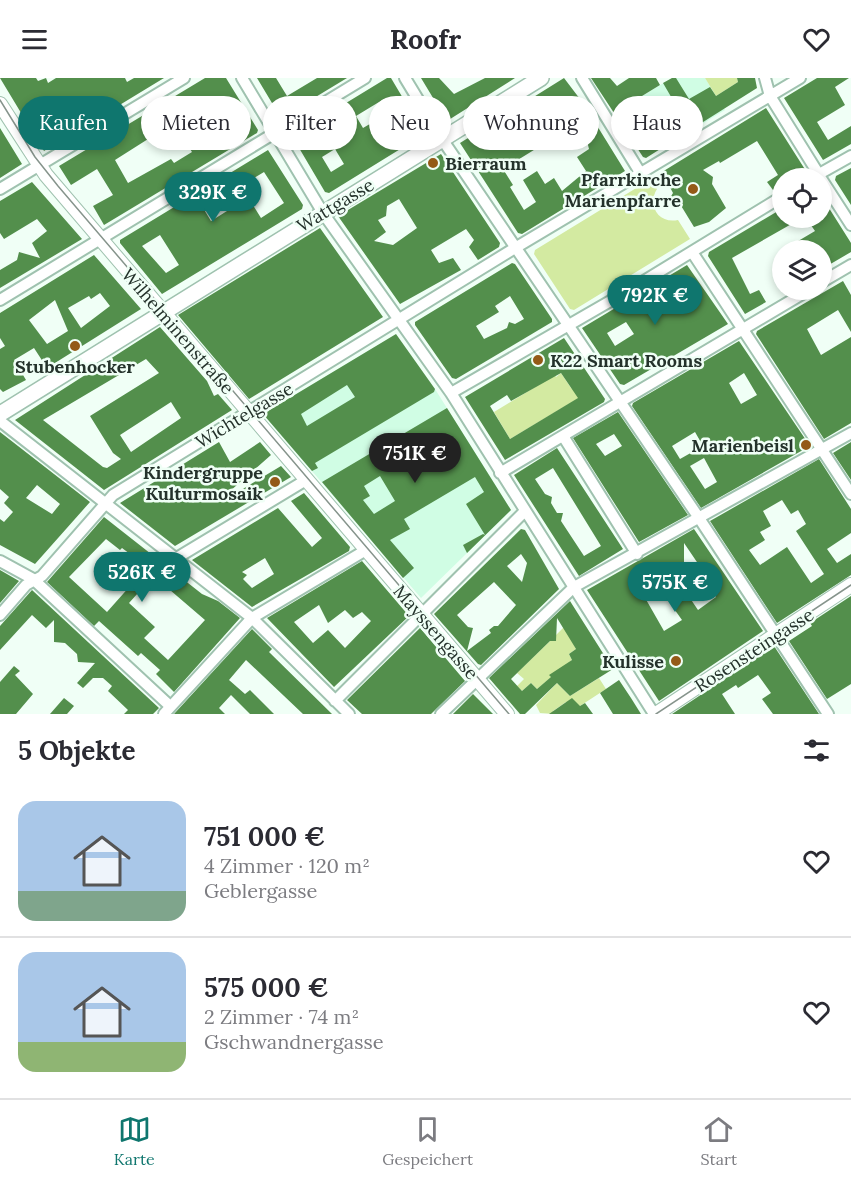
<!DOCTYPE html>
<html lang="de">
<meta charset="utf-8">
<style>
body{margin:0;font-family:Lora,serif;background:#f2f2f3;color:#2b2b33;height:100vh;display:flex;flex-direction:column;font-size:22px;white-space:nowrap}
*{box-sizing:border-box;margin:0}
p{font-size:20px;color:#7c7c81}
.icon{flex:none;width:33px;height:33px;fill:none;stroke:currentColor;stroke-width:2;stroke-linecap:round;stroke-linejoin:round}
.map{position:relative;height:636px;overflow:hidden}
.details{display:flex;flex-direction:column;background:#fff;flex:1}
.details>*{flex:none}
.banner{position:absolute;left:18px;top:18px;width:816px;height:54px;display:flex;gap:12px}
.tools{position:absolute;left:772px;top:90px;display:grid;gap:12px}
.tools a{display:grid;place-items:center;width:60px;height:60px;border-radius:50%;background:#fff;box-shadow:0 3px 9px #0003;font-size:30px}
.price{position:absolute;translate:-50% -51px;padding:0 14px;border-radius:21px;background:#0f766e;color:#fff;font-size:20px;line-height:39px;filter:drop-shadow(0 2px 3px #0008)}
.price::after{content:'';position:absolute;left:50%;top:36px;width:18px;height:14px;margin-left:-9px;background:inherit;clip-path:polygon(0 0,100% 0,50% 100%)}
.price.on{background:#222;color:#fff}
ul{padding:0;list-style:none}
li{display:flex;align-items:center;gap:18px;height:150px;padding:0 18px}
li+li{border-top:2px solid #e1e1e2}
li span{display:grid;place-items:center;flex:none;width:168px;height:120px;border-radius:18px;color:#555}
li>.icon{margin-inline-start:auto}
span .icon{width:72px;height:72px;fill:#fffc;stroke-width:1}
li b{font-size:26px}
h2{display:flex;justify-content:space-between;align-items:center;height:72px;padding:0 18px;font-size:26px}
.chip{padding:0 21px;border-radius:27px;background:#fff;box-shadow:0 3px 9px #0003;font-size:21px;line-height:54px}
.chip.on{background:#0f766e;color:#fff}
header{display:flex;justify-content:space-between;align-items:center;height:78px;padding:0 18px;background:#fff;font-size:27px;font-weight:700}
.tabs{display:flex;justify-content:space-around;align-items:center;height:84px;border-top:2px solid #e1e1e2;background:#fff;font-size:16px;color:#7c7c81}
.tabs a{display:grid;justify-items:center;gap:3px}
.tabs .on{color:#0f766e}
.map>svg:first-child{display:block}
</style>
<header><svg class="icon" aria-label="menu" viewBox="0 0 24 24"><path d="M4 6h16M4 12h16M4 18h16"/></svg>Roofr<svg class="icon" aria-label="heart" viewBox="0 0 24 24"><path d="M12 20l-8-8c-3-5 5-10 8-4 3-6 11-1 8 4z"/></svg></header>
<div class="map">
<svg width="851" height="636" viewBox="0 0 851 636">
<rect width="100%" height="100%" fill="#f0fff6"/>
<!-- built -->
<path fill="#d0fde4" d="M672,0H705L725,32L671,65L642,18Z
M373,270L435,311L511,432L421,520L263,336Z"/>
<!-- green -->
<path fill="#d3eaa1" d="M705,0H737L738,4L716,18Z
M651,32L663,52L650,60L637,41Z
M651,101L657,111C647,127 658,146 678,142L690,161L574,232L570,231L534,176L535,172Z
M561,295L571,310L584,317L510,361L494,334L555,297L556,299Z
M565,548L576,571L569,576L572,582L537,611L531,605L522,613L517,608L524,601L517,595L550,563H555V558Z
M599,600L606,611L580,628L566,624L553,633L554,636L540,635L536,627L557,605L570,618Z"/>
<!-- building -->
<path fill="#538f4c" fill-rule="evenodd" d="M0,0H36L38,3L46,0L48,5L56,0H125L127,4L134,0H164L44,73ZM66,19L75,35L63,43L53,27Z
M205,0H226L258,52L257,55L104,147L93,128L113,117L97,91L71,107L59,88ZM217,18L237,48L209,63L199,46L208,41L201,28ZM192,34L199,46L181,57L174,45ZM167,49L174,61L181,57L192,74L174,85L171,81L128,105L115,82Z
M257,0H276L287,18L317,0H347L281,40Z
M387,0H391L423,54V57L329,115L325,114L292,58ZM384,21L392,33L363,50L356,38ZM335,71L344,86L331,94L322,79Z
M421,0H439L454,16L485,0H515L447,43Z
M564,0L583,25L625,93L522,156L518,155L460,65ZM560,23L588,67L589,71L577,79L586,93L562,113L554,100L545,106L537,93L523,102L536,124L524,132L510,109L513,107L503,91L563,54L548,31Z
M591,0H610L617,8L629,0H656L660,7L642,18L651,32L637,41L650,60L663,52L656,42L677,29L663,5L672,0H676L689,21L710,9L716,18L738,4L737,0H755L757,10L646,80L643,79Z
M817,0H849L835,9L845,27L817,44L828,62L851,48V66L823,82L784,20Z
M766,30L806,93L793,100H783V106L773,112L767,104L778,97L757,63L720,85L719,83L703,92L713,99L712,106L726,130L709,144L694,149L680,126L674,127L670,120L673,115L662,94Z
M0,50L22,86L0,100Z
M268,72L303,127L302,131L162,216L120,165V162ZM264,94L284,125L261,140L241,108ZM227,116L235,128L211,143L203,130ZM160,157L179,187L166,195L142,168Z
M441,76L500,165L499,169L478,182L469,169L474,162L466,151L431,172L439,185L453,180L461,192L400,226L338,138ZM399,121L417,150L393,167L374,163L386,154L378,142L386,138L387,128Z
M851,90V127L835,102L836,98Z
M32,104L82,161L0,210V192L17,182L19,174L40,180L32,165L47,153L37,141L4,161L0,155V123Z
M822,119L851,165V174L822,191V172H783L815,153L806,140H822Z
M783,130V140H802L732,180L750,216L759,212L766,224L745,236L708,178L709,174Z
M320,150L383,239L249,321L178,237Z
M94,177L141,231L47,290L34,270L14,282L26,302L3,314L0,311V271L5,268L0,260V235ZM100,215L110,228L81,250L68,230L89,218L91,221ZM55,222L68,253L47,266L29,242Z
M512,185L515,186L552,241V244L456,301L452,300L415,247V244ZM510,218L524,241L515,246L509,244L507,250L484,261L476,248L499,234L495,228Z
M687,187L728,246L624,307L620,306L582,250ZM626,244L634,256L615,268L607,255Z
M843,203L851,217V254L838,232L807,251L821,277L851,259V345L824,361L756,256L757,253Z
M160,249L207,303L214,318L218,316L232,332L104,412L15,342ZM146,281L159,295L90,338L113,375L121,381L107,390L103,389L43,342ZM171,324L181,340L131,374L120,357Z
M396,256L435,311L434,314L315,385L318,390L312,393L263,336ZM347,307L355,319L307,348L301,336Z
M564,260L605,321L604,324L505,382L465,319ZM561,295L578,320L510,361L490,328L507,317L511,323Z
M739,263L810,368L701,430L632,328L633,325ZM744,295L757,317L741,326L729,305ZM695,354L703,368L680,381L672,368ZM704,380L717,404L705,411L690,388Z
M447,330L511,432L467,475L463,467L483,456L485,457L466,426L484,414L475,399L404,441L410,451L390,462L414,490L403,500L322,404ZM380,398L395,423L374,436L363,422L370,418L364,408Z
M618,334L688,437L639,464L573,360ZM614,356L622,368L605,378L596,366Z
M0,354L90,424L35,486L0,467V441L4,444L13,434L4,425L9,419L0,411ZM37,407L60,426L52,436L26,420Z
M219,364L230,384L260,364L271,377L229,414L231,418L281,388L291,399L175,468L120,425Z
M851,364V402L833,375Z
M557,370L623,471L579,498L514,397ZM553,390L601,468L584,478L561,443L563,435H557L551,425L552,419L545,416L535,401Z
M819,381L851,431V455L827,471L837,485L851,476V497L777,545L710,443ZM782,422L791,436L798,432L806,446L796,453L824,496L811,505L787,469L760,487L749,472L765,462L760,454L771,448L763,433Z
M304,415L350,469L349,473L252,529L192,482L278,430L312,469L322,460L291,423ZM265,480L274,496L252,510L243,501L247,497L242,494Z
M104,439L202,516L218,523L240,540L174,614L156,596L160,592L141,575L138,578L99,543L94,548L47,504ZM106,461L120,472L122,470L173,508L170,512L205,542L168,582L144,560L155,549L129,525L147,505L139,498L107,534L69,499Z
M521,451L525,452L559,511L481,587L478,586L434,536ZM521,476L527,485L522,504L507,488ZM494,504L516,527L498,548H494L489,552L491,555L467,573L473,550L468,549L457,537Z
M694,451L763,553L659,623L587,512ZM684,465L701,490L697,494L716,519L698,532L671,492L684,484ZM650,497L682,542L664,553L636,504Z
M362,483L409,538L334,609L267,540ZM319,527L328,545L345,532L353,540L362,534L371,543L345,570L328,552L313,565L294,544Z
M0,492L19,503L0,525Z
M32,512L159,630L153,636H124L128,632L108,613L112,608L103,600H93L83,610L77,605L95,585L78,584L77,576L65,565L54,564V542L46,550L32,537L0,572V548Z
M851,518V606L827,621L789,563L812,548L810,545Z
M570,523L613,591L570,618L557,605L525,636H520L489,600ZM557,540L576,571L569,576L572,582L549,597L551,599L537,611L531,605L522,613L511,601L550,563H556Z
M420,550L465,603L431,636H362L347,622Z
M252,551L272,571L269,574L332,636H303L246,582L229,602L245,616L250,612L274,636H250L231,617L219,630L225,636H174Z
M774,568L819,636H773L762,621L771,615L758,597L738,610L736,607L722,616L735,636H672Z
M14,588L20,593L15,597L33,616L16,636H0V604Z
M619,602L631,620L641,636H613L600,615Z
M473,616L493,636H453Z
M64,620L74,628L67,636H50Z
M572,620L580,628L585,625L593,636H549Z"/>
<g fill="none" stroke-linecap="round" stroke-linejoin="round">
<defs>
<path id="minor" d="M242,0L323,135L451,315L654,636
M405,0L442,61L699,440L828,636
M582,0L641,96
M765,0L770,18L821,100
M812,100L851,78
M822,102L851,147
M0,111L184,0
M692,174L851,416
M822,204L851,187
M0,222L365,0
M451,315L626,214L783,118
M0,343L252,540L349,636
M563,358L637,476
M500,395L809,212
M175,481L306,402
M0,483L33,501L170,628
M0,537L26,507L42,498L113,417L515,170L800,0
M335,623L524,434
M164,636L252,540L366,472
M441,636L574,509L851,355"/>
<path id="tertiary" d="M0,26L46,97L507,636
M656,636L851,507"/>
<path id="secondary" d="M0,336L541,0"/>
</defs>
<!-- minor casing -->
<use href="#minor" stroke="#9fc2af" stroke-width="14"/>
<!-- tertiary casing -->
<use href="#tertiary" stroke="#9fc2af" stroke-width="16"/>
<!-- secondary casing -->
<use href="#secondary" stroke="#9fc2af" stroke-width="18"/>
<!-- minor -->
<use href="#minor" stroke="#fff" stroke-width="10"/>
<!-- tertiary -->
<use href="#tertiary" stroke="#fff" stroke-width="14"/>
<!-- secondary -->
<use href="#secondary" stroke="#fff" stroke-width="15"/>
<!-- tram -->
<path stroke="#86948c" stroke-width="1.5" d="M0,22L35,79L58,108L509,636
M656,636L851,507"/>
</g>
<!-- markers -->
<g fill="#945a17" stroke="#f0fff6" stroke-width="2">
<circle cx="433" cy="85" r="6"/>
<circle cx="693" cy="111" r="6"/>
<circle cx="75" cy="268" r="6"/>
<circle cx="538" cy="282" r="6"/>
<circle cx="806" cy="367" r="6"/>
<circle cx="275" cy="404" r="6"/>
<circle cx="676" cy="583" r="6"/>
</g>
<g text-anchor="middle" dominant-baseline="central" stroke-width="5" stroke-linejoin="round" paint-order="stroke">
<!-- poi labels -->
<g font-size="18" font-weight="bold" fill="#24322b" stroke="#f0fff6" text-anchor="end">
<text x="445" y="85" text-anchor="start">Bierraum</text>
<text x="681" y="101">Pfarrkirche<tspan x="681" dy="21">Marienpfarre</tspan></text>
<text x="550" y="282" text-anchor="start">K22 Smart Rooms</text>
<text x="75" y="288" text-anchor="middle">Stubenhocker</text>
<text x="794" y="367">Marienbeisl</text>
<text x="263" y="394">Kindergruppe<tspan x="263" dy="21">Kulturmosaik</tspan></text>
<text x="664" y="583">Kulisse</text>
</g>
<!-- street labels -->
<g font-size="18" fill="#24322b" stroke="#f0fff6">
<text transform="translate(335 127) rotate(-31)">Wattgasse</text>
<text transform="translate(178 253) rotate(49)">Wilhelminenstraße</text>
<text transform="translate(244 337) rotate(-31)">Wichtelgasse</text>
<text transform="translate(436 554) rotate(49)">Mayssengasse</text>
<text transform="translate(754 572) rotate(-33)">Rosensteingasse</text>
</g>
</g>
</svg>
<div class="tools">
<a><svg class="icon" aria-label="locate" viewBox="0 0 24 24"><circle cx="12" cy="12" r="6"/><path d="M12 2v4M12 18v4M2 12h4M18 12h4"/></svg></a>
<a><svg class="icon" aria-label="layers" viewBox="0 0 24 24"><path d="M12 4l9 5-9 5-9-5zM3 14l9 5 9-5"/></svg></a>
</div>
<b class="price" style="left:213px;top:145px">329K €</b>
<b class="price" style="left:655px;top:248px">792K €</b>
<b class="price on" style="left:415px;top:406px">751K €</b>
<b class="price" style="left:142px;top:525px">526K €</b>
<b class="price" style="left:675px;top:535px">575K €</b>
<div class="banner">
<a class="chip on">Kaufen</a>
<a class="chip">Mieten</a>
<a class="chip">Filter</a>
<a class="chip">Neu</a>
<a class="chip">Wohnung</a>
<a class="chip">Haus</a>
</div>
</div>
<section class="details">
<h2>5 Objekte<svg class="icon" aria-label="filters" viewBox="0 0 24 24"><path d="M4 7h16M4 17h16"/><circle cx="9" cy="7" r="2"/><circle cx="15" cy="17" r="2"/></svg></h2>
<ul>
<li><span style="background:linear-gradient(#a9c7e8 75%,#7fa58c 0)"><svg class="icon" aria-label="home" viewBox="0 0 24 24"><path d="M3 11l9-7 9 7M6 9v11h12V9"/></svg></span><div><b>751 000 €</b><p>4 Zimmer · 120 m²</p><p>Geblergasse</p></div><svg class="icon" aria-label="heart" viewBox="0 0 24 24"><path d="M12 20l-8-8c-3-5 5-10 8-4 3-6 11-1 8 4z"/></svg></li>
<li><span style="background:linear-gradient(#a9c7e8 75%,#8fb573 0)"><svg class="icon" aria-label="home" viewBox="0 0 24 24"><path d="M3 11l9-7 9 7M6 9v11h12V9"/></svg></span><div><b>575 000 €</b><p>2 Zimmer · 74 m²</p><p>Gschwandnergasse</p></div><svg class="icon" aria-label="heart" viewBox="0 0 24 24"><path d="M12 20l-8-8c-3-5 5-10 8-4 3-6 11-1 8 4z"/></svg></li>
</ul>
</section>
<nav class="tabs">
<a class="on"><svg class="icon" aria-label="map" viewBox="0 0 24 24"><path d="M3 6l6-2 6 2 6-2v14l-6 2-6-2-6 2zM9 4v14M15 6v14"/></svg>Karte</a>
<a><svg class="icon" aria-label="saved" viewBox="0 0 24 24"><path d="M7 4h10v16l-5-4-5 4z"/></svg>Gespeichert</a>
<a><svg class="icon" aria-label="home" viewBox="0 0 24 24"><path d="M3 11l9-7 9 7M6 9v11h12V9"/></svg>Start</a>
</nav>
